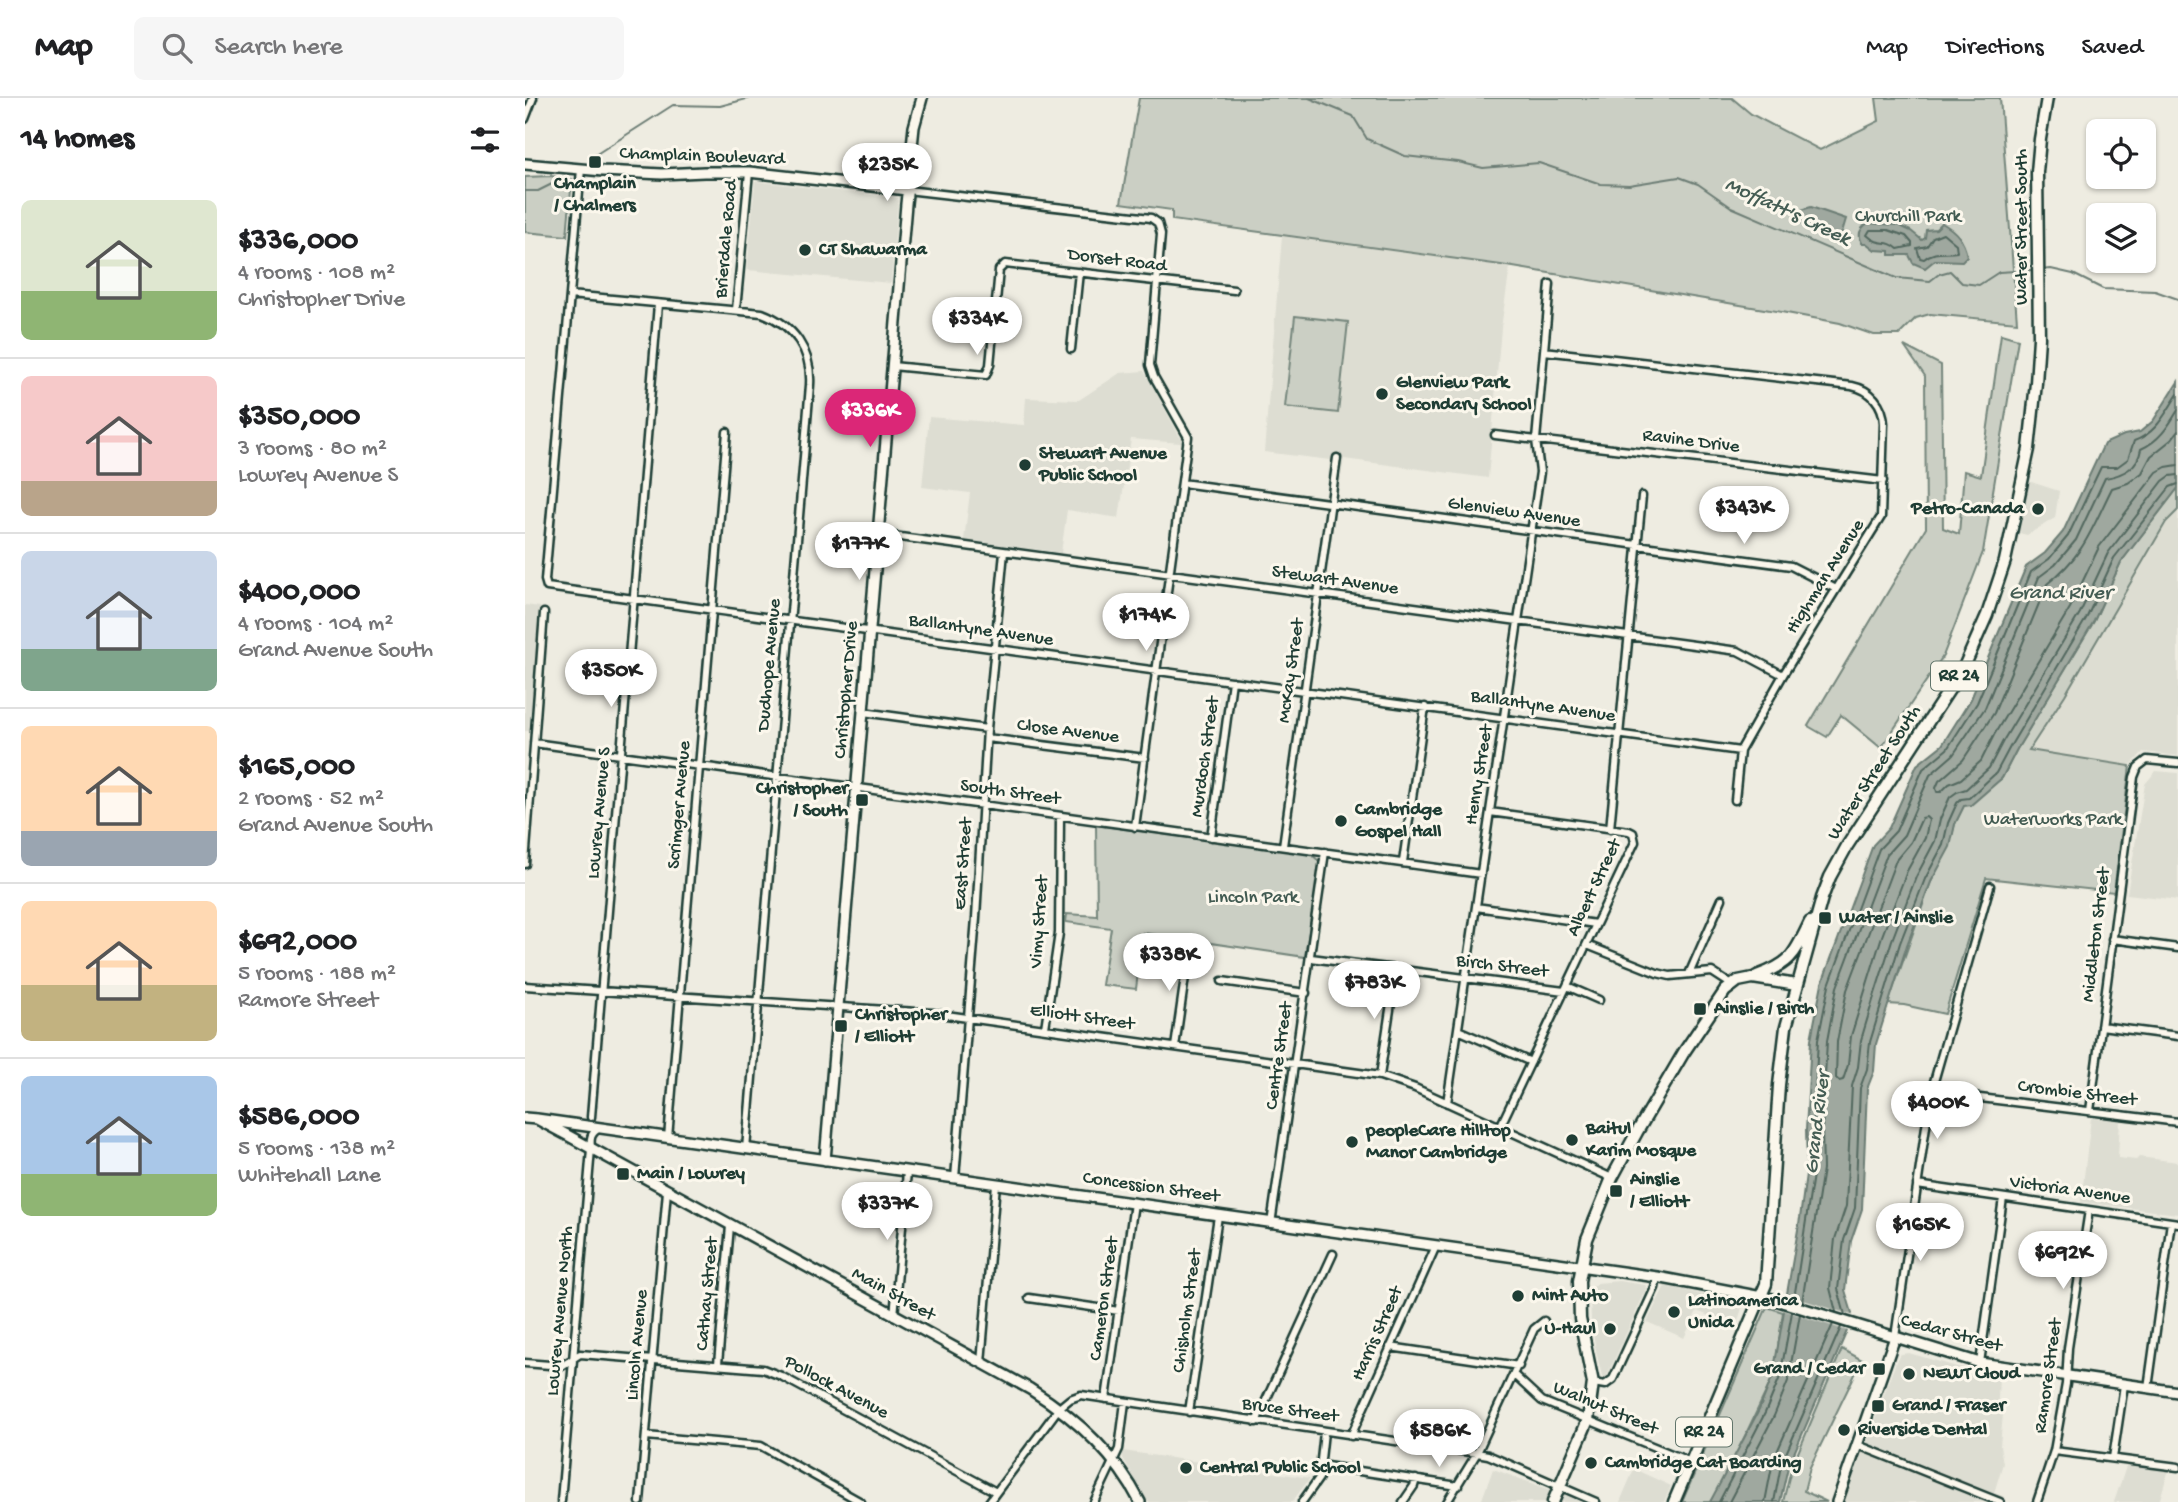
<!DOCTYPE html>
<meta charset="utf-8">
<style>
body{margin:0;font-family:"Gochi Hand",sans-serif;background:#f6f6f6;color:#202124;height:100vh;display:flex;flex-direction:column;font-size:26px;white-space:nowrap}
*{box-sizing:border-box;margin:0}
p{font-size:23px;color:#757577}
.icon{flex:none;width:38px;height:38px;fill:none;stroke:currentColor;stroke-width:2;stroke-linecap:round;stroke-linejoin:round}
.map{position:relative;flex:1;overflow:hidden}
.side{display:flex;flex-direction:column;background:#fff;width:525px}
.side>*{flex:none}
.tools{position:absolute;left:1561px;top:21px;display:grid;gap:14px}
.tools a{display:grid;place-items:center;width:70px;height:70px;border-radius:10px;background:#fff;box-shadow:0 2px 5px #0004;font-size:35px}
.price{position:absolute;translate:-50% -60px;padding:0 16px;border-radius:24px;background:#fff;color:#222;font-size:23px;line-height:46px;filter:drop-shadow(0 2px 4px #0008)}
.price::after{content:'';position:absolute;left:50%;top:42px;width:21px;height:16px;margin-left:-10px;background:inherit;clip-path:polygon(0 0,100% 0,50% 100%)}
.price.current{background:#db2777;color:#fff}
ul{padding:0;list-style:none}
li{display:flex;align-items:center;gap:21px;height:175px;padding:0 21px}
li+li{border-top:2px solid #e0e0e0}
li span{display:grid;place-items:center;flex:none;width:196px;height:140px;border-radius:10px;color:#555}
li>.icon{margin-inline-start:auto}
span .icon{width:84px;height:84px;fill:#fffc;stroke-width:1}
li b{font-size:30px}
h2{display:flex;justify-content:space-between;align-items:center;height:84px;padding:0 21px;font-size:30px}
header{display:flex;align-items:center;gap:42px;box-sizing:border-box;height:98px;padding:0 35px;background:#fff;border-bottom:2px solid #e0e0e0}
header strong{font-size:33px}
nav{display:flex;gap:38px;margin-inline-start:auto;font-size:24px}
.search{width:490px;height:63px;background:#f6f6f6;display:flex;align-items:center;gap:18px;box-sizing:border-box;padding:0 24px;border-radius:10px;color:#757577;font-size:26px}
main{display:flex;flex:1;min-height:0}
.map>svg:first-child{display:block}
</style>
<header>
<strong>Map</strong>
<div class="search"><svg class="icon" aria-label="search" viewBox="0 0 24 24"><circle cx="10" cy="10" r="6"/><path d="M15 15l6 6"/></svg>Search here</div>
<nav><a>Map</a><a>Directions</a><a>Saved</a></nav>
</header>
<main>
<section class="side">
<h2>14 homes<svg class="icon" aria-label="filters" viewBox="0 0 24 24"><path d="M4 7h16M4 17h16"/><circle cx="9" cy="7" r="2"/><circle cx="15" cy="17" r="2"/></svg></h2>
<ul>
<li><span style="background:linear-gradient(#dfe7d0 65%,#8fb573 0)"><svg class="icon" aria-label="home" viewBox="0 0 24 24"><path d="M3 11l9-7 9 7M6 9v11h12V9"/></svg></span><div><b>$336,000</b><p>4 rooms · 108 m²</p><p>Christopher Drive</p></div></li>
<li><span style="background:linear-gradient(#f6c9c9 75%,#b9a48a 0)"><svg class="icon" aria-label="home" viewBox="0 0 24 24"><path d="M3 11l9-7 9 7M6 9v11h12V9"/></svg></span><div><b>$350,000</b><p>3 rooms · 80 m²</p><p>Lowrey Avenue S</p></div></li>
<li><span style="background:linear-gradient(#c9d6e8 70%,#7fa58c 0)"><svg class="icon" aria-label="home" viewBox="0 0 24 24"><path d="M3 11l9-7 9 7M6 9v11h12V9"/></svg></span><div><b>$400,000</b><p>4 rooms · 104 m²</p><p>Grand Avenue South</p></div></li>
<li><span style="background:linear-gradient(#ffd9b3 75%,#9aa5b1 0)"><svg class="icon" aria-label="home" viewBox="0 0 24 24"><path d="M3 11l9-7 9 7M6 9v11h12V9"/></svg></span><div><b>$165,000</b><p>2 rooms · 52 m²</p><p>Grand Avenue South</p></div></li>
<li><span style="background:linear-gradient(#ffd9b3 60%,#c2b280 0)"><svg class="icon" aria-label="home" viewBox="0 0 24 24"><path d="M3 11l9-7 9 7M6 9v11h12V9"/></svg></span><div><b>$692,000</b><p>5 rooms · 188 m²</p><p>Ramore Street</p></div></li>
<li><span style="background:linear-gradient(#a9c7e8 70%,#8fb573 0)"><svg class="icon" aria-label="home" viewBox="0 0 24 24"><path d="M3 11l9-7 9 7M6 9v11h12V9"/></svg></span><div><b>$586,000</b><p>5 rooms · 138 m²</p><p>Whitehall Lane</p></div></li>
</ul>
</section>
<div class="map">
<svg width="1653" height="1404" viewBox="0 0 1653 1404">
<rect width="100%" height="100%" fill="#eeece1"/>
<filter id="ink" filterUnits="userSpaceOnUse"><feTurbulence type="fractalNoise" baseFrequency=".0143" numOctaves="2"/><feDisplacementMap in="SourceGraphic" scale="14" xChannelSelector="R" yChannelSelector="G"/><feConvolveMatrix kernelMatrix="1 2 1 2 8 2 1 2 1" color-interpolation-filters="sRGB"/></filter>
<g filter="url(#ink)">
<!-- built -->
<path fill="#ddddd2" d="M230,83L372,100L373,103L366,185L222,172Z
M757,138L985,169L976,230L963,380L819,361L813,398L816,401L799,398L801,396L805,362L739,354Z
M619,273L655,339L668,346L606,341L594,420L542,412L536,455L439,442L445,395L397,389L404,319L499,327L501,300L554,302L595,275Z
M1503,383L1534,393L1530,420L1502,437L1494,435Z
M1653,412V658L1618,654L1605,668L1503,653L1540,597L1641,424Z
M0,507L15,509L4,633H0Z
M1631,673L1653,675V802L1602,796L1620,686Z
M1566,1020L1595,1021L1593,1060L1611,1062L1614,1059L1653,1064V1116L1556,1104Z
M1094,1183L1120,1187L1122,1190L1081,1280L1077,1278L1071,1253L1066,1223L1065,1198L1067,1189L1072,1185Z
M1140,1188L1215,1205L1217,1210L1211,1229L1172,1213L1159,1240L1122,1224Z
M1384,1255L1432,1269L1474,1276L1473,1302L1478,1316L1475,1348L1478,1365L1469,1395L1480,1399L1478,1404H1319L1372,1261L1376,1256Z
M598,1353L785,1380L767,1404H623L598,1360Z
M1602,1366L1644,1371L1634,1404H1589Z
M968,1371L1045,1399L1055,1404H956Z
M1109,1371L1146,1388L1139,1404H1095Z"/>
<!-- green -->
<path fill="#cbcfc4" stroke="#75867c" stroke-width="2" d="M614,0H1207L1226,16L1295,52L1354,23L1351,0H1475L1492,224L1405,216L1391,220L1374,237H1349L1315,225L1251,213L976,167L647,122V112L596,105Z
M26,78L47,81L42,138L0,134V79Z
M770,218L823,224L813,315L760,309Z
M1476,236L1493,241L1458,454L1418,558L1356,650L1316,617L1302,639L1283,628L1401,430L1400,278L1379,248L1416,267L1418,430L1434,436L1439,373L1456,378Z
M1653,390V412L1641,424L1540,597L1504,652L1605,668L1589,794L1461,780L1420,916L1379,907L1363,906L1406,784L1424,749L1430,726L1439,707L1477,680L1492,651L1569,523L1596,464Z
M571,727L786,756L795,764L780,859L618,835L611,891L577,887L586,830L541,824L542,816L572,818Z
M1242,1209L1258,1214L1249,1277L1196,1388L1185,1404H1157Z
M1317,1251L1337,1262L1285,1369L1279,1393L1302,1404H1258L1266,1371Z"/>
<!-- water -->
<path fill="#9fa89f" stroke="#6c7d74" stroke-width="2" d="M1286,109L1321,121L1315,141L1276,125V112Z
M1343,125L1373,127L1386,133L1397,142L1400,140L1401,132L1411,131L1417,125C1431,133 1439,142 1442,158L1437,163L1410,162L1400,170L1388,165L1384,157H1365V153L1350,152L1341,145H1337C1332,136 1335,130 1343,125Z
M1653,284V390L1596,464L1569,523L1492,651L1477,680L1446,707L1439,708L1430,726L1425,749L1406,784L1382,847L1351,946L1349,973L1342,991L1337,1111L1326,1143L1320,1192L1327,1215L1325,1226L1263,1369L1255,1404H1185L1234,1312L1248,1277L1275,1120L1282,1069L1281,1032L1286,941L1297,885L1348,747L1364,730L1392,667L1417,647L1446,601L1501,469L1520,455L1538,434L1579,346L1599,337L1615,334L1628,323Z"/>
<!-- pier -->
<path fill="#eeece1" d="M1259,1196L1330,1218L1326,1234L1257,1212Z"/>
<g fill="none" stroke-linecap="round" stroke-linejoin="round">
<!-- shore -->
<path stroke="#52685f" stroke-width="2" d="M1363,132L1381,138L1387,145V148L1373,151C1361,140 1356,150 1342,137L1345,132Z
M1418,135L1431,146L1432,154C1419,156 1410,152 1399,161L1395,160L1392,150L1402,148L1408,139Z
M1653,333L1646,342L1626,358L1617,375L1603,385L1587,390C1566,432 1560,456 1522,486L1469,615L1438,662L1414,683L1411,690L1412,694H1416L1424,686L1436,681L1456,663L1469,637L1545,510L1574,449L1632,374L1641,369L1653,367
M1401,719L1404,722L1400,740L1382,773L1357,838L1326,938L1323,967L1318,982L1314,983L1311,980L1312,944L1322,892L1371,762L1386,744L1397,720Z
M1269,1201L1289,1070L1288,1032L1293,942L1304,887L1354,751L1371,733L1398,671L1422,651L1452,605L1506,474L1524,461L1543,438L1576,369H1592L1603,361L1609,343C1632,335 1640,315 1653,296
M1277,1204L1298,1071L1297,1032L1302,943L1312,889L1362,756L1379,737L1405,677L1428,657L1460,610L1514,479L1530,467L1551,442L1580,380C1598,377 1613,370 1616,351C1634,343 1643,329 1653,312
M1311,1214L1305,1190L1310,1141L1321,1108L1327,988L1333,969L1336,942L1348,902L1367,842L1391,779L1410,743L1415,721L1425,699L1432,694L1441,691L1464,670L1478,643L1555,515L1583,455L1638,383L1645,378L1653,377
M1320,1217L1313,1191L1319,1142L1330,1110L1335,990L1342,971L1345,944L1375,845L1400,781L1418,747L1423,725L1432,705L1436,701L1444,700L1471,675L1486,647L1562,519L1589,460L1645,389L1653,386
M1194,1404L1240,1315L1255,1279L1267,1214
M1204,1404L1249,1318L1263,1283L1275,1216
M1240,1404L1248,1363L1308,1226
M1249,1404L1256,1367L1316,1229"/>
<!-- stream -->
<path stroke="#6c7d74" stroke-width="2" d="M784,0L828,18L842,41L880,58L933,64L958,70L1014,65L1076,86L1104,87L1154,79L1173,86L1206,109L1371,180L1405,183L1414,176L1425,173L1437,185L1454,187L1474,174L1507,172
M70,57L148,7L195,8L225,0
M0,93H13L35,82
M1516,172L1526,171L1548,176L1578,191L1630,193L1653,201"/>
<defs>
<path id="street" d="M0,21L8,0
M56,71L20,482L22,489L1215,653
M382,92L626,120L633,125L636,136L625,267L629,279L663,339L610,729
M45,197L237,215C269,227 287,253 285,287L221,1051
M211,212L224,74
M546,251L554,174
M1019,253L1327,288C1346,292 1358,306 1359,325L1356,419L1258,577L1215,653L1210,702
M367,268L461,277L465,267L474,172L480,166L709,192
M970,337L1358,383
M657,385L1266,468L1311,491
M353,436L1213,553L1258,577
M338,614L462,631
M462,640L620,660
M9,645L956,776
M965,714L1104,733L1108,735L1110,744L975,1029
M1085,731L1117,398
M686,739L707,583
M758,748L812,360
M878,764L900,609
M0,766L19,515
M951,809L1071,826
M1587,841L1653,850
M1062,847L1132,875L1145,878L1187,874L1207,887
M786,860L1039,893
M1164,876L1197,801
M697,883L781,895
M0,888L407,915L855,978L890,990L1087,1080
M1042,888L1074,902
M1576,928L1653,938
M520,930L534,835L535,718
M933,932L1006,964
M650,949L665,844
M855,978L871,872
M1406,994L1653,1024
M922,1005L1015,374L1011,342L1025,186
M1565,1013L1609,679L1613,669L1622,662L1653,665
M66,1019L133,206
M143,1040L202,334
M430,1080L451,820L462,631L479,454
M1392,1087L1653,1125
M746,1126L800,754
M504,1200L594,1213
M369,1218L382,1074
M1370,1239L1406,994L1465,788
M865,1249L994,1268
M0,1265L37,1268L55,1256L238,1271L256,1278L471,1394
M456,1265L471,1086
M1455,1265L1478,1100
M193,1266L205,1128
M989,1277L1017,1303L1166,1364
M1068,1285L1080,1287L1088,1281L1130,1190L1132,1179
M1623,1290L1646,1124
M581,1301L609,1105
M664,1314L693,1118
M731,1324L808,1156
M121,1338L236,1348L336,1404
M826,1338L911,1148
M1333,1347L1475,1404
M1529,1353L1653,1369
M1588,1360L1599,1287
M795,1367L933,1388
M36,1403L66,1051C65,1041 65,1035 75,1030
M115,1404L142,1093
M464,1404L534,1310L545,1301L556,1297L952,1355L963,1357L1071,1404
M569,1404L594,1351L600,1304
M777,1404L794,1380L799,1334
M878,1404L889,1388L891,1381
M922,1404L952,1355L1009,1231L1019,1223
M1512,1404L1529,1353L1541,1286L1543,1250L1564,1112"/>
<path id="secondary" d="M0,66L78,73L137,76L179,74H224L382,92
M0,1020L12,1021L42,1037L505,1291C551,1320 590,1355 615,1404
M12,1021L1132,1179L1247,1201L1455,1265L1653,1294
M300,1062L381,106L389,29L397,0
M1312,1404L1370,1239"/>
<path id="primary" d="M1232,878C1267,865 1269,857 1285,824
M1028,1404L1063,1322L1068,1285L1055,1221L1054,1183L1062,1141L1087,1080L1112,1034L1159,954L1200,893L1213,883L1228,880L1272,887
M1149,1404L1241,1186L1254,987L1261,929L1297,800L1305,779L1322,748L1439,569L1462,517L1480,463L1504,351L1511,285L1514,240L1512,74L1515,41L1522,0"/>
</defs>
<!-- street casing -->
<use href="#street" stroke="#1f3d34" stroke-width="11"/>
<!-- secondary casing -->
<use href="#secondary" stroke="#1f3d34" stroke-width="14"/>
<!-- primary casing -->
<use href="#primary" stroke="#1f3d34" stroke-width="15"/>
<!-- street -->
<use href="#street" stroke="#fbf7ec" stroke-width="6"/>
<!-- secondary -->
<use href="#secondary" stroke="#fbf7ec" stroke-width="9"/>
<!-- primary -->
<use href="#primary" stroke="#fbf7ec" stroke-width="10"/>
</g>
</g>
<!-- markers -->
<g fill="#1f3d34" stroke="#fbf7ec" stroke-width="2.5">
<rect x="63" y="57" width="14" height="14" rx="3.5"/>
<circle cx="280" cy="152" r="7"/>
<circle cx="857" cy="296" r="7"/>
<circle cx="500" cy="367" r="7"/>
<circle cx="1513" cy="411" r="7"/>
<rect x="330" y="695" width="14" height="14" rx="3.5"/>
<circle cx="816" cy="723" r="7"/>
<rect x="1293" y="813" width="14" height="14" rx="3.5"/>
<rect x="1168" y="904" width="14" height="14" rx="3.5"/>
<rect x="309" y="921" width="14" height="14" rx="3.5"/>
<circle cx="1047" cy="1042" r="7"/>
<circle cx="827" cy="1044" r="7"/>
<rect x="91" y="1069" width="14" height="14" rx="3.5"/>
<rect x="1084" y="1086" width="14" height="14" rx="3.5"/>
<circle cx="993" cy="1198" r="7"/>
<circle cx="1149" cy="1214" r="7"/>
<circle cx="1085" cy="1231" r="7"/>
<rect x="1347" y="1264" width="14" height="14" rx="3.5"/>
<circle cx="1384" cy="1276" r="7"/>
<rect x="1346" y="1301" width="14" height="14" rx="3.5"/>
<circle cx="1319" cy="1332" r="7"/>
<circle cx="1066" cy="1365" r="7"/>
<circle cx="661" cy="1370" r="7"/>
</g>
<g text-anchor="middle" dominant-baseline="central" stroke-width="6" stroke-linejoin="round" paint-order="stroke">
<!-- shield labels -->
<g fill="#fbf7ec" stroke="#61756b" stroke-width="2">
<rect x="1406" y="563.5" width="56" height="29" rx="5"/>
<rect x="1151" y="1319.5" width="56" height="29" rx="5"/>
</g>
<g font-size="18" font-weight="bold" fill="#1f3d34">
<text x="1434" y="578">RR 24</text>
<text x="1179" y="1334">RR 24</text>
</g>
<!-- street labels -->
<g font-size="19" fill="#1f3d34" stroke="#fbf7ec">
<text transform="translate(177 59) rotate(2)">Champlain Boulevard</text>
<text transform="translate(1497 129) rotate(-90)">Water Street South</text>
<text transform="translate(202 141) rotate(-85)">Brierdale Road</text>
<text transform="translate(592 163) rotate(7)">Dorset Road</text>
<text transform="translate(1166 344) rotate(7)">Ravine Drive</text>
<text transform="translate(989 415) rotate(8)">Glenview Avenue</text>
<text transform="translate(1301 479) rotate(-58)">Highman Avenue</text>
<text transform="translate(810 483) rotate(8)">Stewart Avenue</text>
<text transform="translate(456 533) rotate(8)">Ballantyne Avenue</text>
<text transform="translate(245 567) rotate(-85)">Dudhope Avenue</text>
<text transform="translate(767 573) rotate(-82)">McKay Street</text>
<text transform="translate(322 592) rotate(-85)">Christopher Drive</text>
<text transform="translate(1018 609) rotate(8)">Ballantyne Avenue</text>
<text transform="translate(543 634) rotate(7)">Close Avenue</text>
<text transform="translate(681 659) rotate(-82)">Murdoch Street</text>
<text transform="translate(1350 675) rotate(-57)">Water Street South</text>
<text transform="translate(955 677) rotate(-81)">Henry Street</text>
<text transform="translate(485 695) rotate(8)">South Street</text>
<text transform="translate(155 707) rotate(-85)">Scrimger Avenue</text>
<text transform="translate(75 715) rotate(-85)">Lowrey Avenue S</text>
<text transform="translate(439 766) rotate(-86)">East Street</text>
<text transform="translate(1070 790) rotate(-65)">Albert Street</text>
<text transform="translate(515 824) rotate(-86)">Vimy Street</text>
<text transform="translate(1572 837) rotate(-83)">Middleton Street</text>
<text transform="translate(977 869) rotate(7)">Birch Street</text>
<text transform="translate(557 920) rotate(8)">Elliott Street</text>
<text transform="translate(755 958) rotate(-82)">Centre Street</text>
<text transform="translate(1552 996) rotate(7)">Crombie Street</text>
<text transform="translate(626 1090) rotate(8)">Concession Street</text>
<text transform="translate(1545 1093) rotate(8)">Victoria Avenue</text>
<text transform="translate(183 1196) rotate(-85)">Cathay Street</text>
<text transform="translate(368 1197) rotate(29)">Main Street</text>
<text transform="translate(580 1201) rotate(-82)">Cameron Street</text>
<text transform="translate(36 1213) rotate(-85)">Lowrey Avenue North</text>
<text transform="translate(663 1213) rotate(-82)">Chisholm Street</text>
<text transform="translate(853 1236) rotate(-66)">Harris Street</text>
<text transform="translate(1426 1236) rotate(15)">Cedar Street</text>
<text transform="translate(113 1247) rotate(-85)">Lincoln Avenue</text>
<text transform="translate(1524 1278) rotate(-82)">Ramore Street</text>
<text transform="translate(311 1290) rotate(28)">Pollock Avenue</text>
<text transform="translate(1080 1311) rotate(23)">Walnut Street</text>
<text transform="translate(765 1313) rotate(8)">Bruce Street</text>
</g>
<!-- poi labels -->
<g font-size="19" font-weight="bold" fill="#1f3d34" stroke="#fbf7ec" text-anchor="start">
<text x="70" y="86" text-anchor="middle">Champlain<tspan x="70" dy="22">/ Chalmers</tspan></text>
<text x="294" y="152">CT Shawarma</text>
<text x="871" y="285">Glenview Park<tspan x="871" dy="22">Secondary School</tspan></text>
<text x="514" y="356">Stewart Avenue<tspan x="514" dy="22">Public School</tspan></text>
<text x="1499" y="411" text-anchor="end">Petro-Canada</text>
<text x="323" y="691" text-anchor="end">Christopher<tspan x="323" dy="22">/ South</tspan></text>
<text x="830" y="712">Cambridge<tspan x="830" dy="22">Gospel Hall</tspan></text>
<text x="1314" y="820">Water / Ainslie</text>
<text x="1189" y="911">Ainslie / Birch</text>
<text x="330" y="917">Christopher<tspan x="330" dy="22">/ Elliott</tspan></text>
<text x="1061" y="1031">Baitul<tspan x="1061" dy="22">Karim Mosque</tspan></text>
<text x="841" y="1033">peopleCare Hilltop<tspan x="841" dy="22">Manor Cambridge</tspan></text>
<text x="112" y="1076">Main / Lowrey</text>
<text x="1105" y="1082">Ainslie<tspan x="1105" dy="22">/ Elliott</tspan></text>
<text x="1007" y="1198">Mint Auto</text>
<text x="1163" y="1203">Latinoamerica<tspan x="1163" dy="22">Unida</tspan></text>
<text x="1071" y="1231" text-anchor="end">U-Haul</text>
<text x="1340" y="1271" text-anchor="end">Grand / Cedar</text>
<text x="1398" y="1276">NEWT Cloud</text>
<text x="1367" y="1308">Grand / Fraser</text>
<text x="1333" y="1332">Riverside Dental</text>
<text x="1080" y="1365">Cambridge Cat Boarding</text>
<text x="675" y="1370">Central Public School</text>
</g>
<!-- park labels -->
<g font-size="19" fill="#415a51" stroke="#fbf7ec">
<text x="1383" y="119">Churchill Park</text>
<text x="1528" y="722">Waterworks Park</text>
<text x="728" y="800">Lincoln Park</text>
</g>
<!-- water labels -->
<g font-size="21" font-style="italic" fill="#455d54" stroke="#fbf7ec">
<text transform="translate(1262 115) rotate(25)">Moffatt's Creek</text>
<text x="1535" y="496">Grand River</text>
<text transform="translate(1294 1025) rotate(-83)">Grand River</text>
</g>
</g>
</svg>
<div class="tools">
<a><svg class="icon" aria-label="locate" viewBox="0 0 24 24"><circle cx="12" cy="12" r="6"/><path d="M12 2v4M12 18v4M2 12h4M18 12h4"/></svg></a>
<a><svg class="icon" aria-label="layers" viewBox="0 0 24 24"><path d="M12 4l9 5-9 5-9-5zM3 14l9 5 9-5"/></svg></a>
</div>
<b class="price" style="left:362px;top:105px">$235K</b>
<b class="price" style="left:452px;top:259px">$334K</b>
<b class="price current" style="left:345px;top:351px">$336K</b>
<b class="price" style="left:1219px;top:448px">$343K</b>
<b class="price" style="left:334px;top:484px">$177K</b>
<b class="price" style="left:621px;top:555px">$174K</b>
<b class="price" style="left:86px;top:611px">$350K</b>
<b class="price" style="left:644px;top:895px">$338K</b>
<b class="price" style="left:849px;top:923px">$783K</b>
<b class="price" style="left:1412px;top:1043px">$400K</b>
<b class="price" style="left:362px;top:1144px">$337K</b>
<b class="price" style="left:1395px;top:1165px">$165K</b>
<b class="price" style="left:1538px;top:1193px">$692K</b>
<b class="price" style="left:914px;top:1371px">$586K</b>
</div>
</main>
